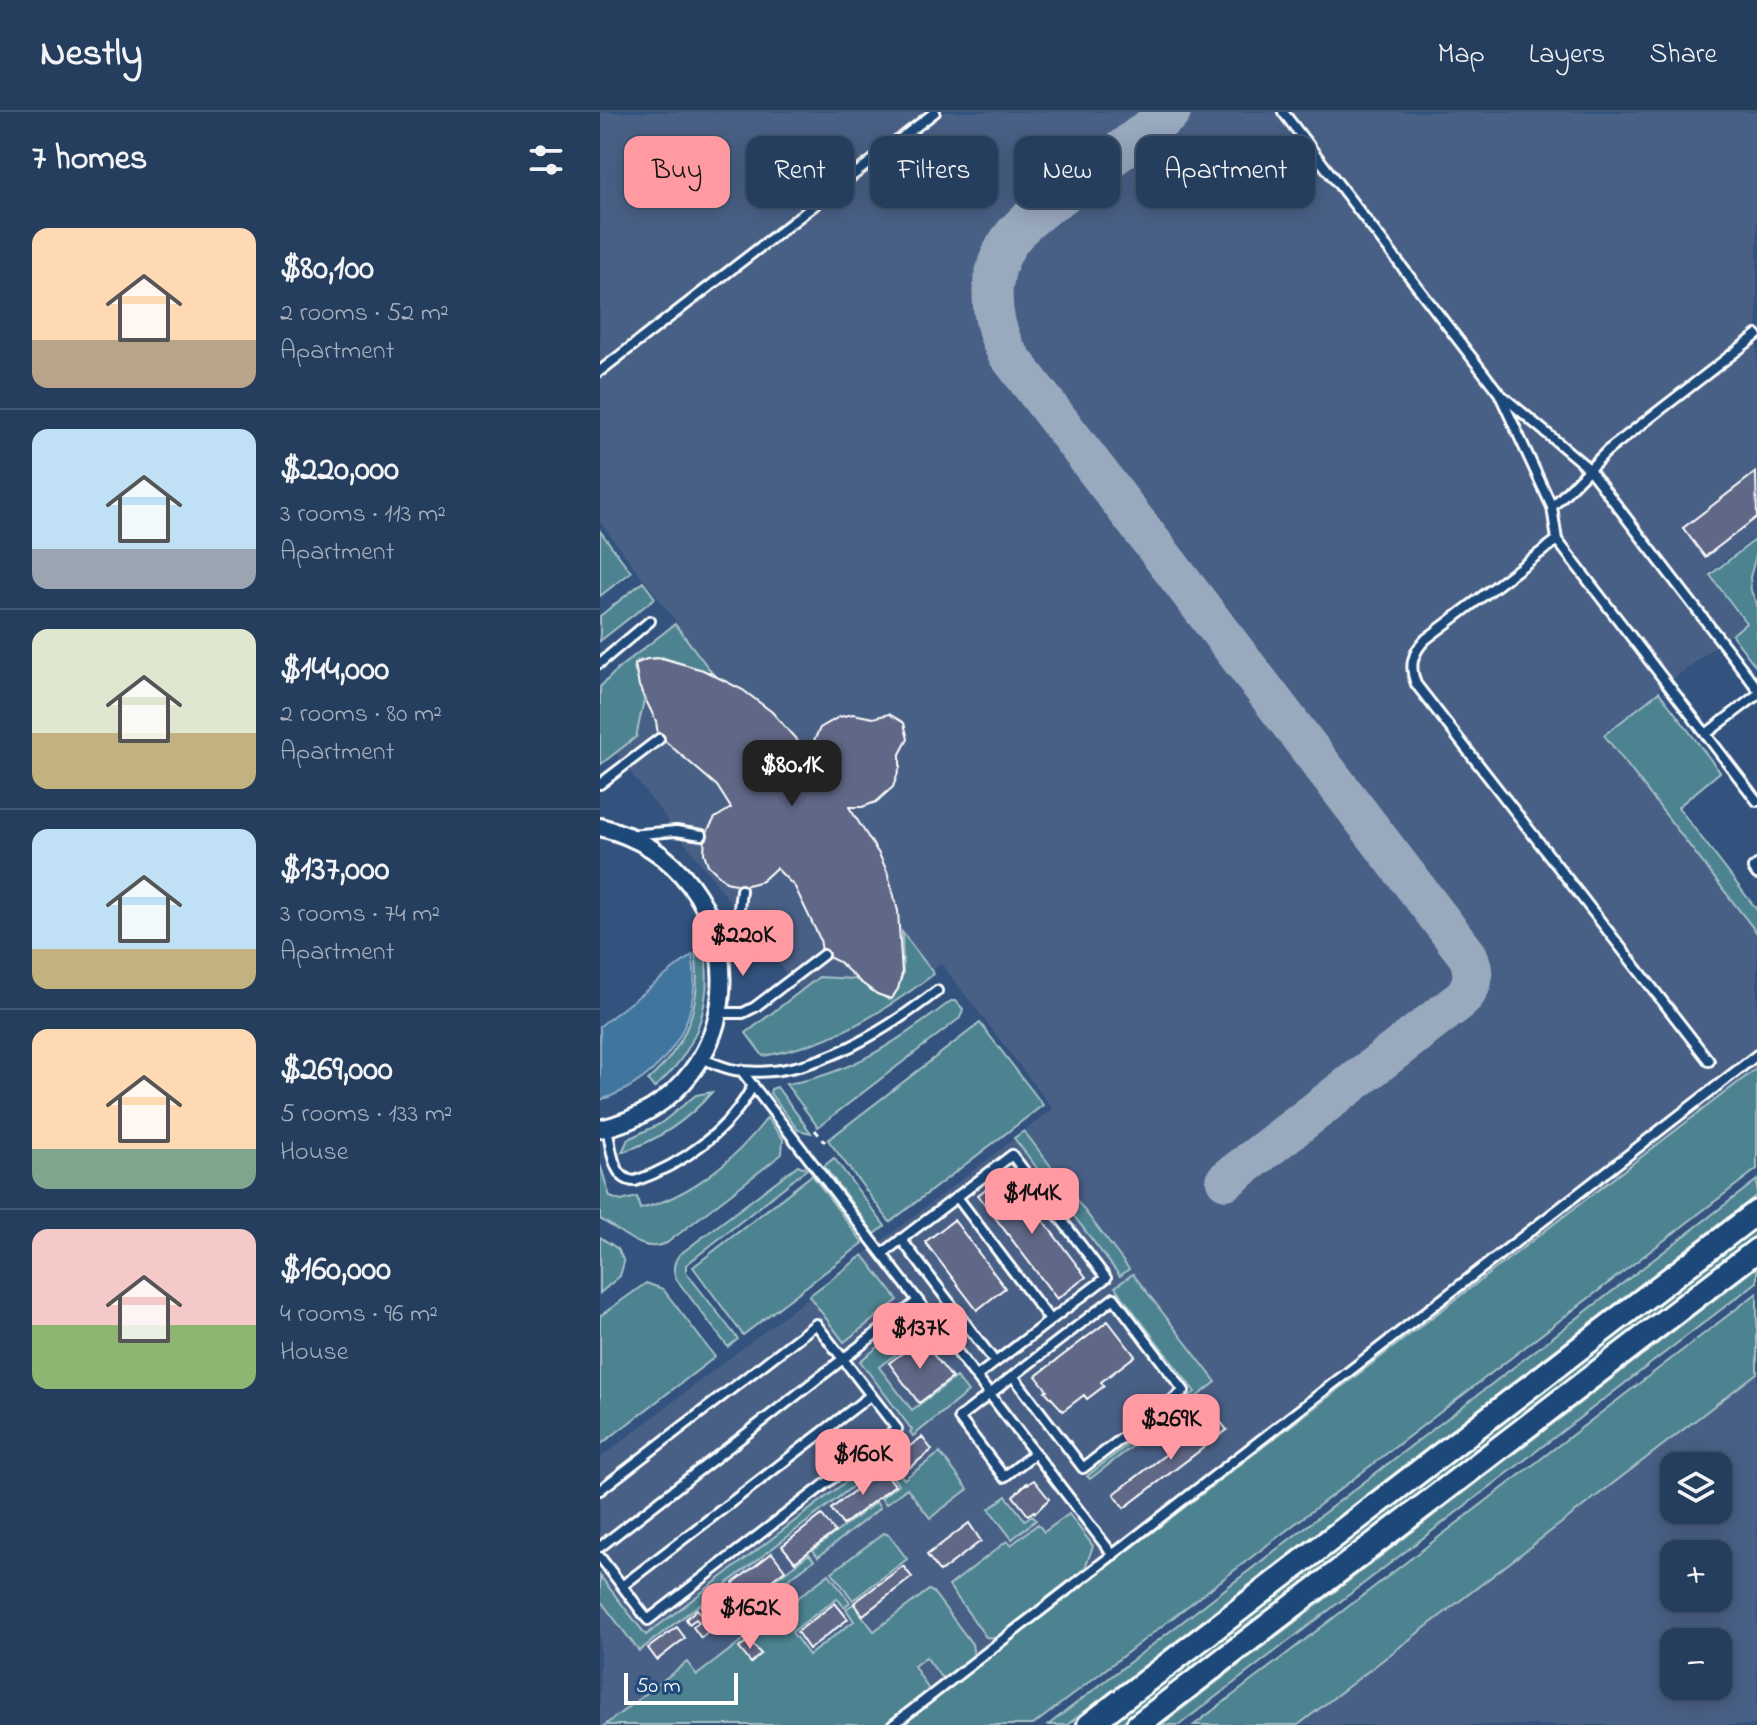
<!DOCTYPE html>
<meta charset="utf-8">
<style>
body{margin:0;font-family:"Indie Flower",sans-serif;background:#324967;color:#f1f3f6;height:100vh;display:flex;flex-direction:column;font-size:30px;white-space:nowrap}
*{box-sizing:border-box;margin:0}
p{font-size:26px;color:#a4aebc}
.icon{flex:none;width:44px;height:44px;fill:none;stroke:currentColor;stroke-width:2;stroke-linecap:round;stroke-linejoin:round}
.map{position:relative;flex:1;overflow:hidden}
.sheet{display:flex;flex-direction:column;background:#263e5e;width:600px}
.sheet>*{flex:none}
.guide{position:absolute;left:24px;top:24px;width:760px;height:72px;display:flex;gap:16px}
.tools{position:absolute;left:1060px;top:1340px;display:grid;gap:16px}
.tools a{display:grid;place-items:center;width:72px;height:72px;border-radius:16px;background:#263e5e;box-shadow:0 4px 20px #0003,0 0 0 2px #425773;font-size:40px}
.scale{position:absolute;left:24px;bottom:20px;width:114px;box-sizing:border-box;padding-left:8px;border:4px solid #fff;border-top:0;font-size:22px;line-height:28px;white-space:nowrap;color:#fff;-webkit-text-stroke:6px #1f4a7a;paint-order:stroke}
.price{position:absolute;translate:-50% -68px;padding:0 18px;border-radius:16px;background:#ff9aa2;color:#111;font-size:26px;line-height:52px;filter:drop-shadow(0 2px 4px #0008)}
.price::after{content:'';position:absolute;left:50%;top:48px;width:24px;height:18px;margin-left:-12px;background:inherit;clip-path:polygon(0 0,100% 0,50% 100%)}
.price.on{background:#222;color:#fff}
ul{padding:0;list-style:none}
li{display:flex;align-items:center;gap:24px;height:200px;padding:0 32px}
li+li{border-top:2px solid #425773}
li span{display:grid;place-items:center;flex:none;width:224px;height:160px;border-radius:16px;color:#555}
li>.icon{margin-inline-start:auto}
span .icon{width:96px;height:96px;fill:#fffc;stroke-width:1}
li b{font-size:34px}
h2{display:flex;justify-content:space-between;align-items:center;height:96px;padding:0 32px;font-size:34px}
.chip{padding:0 28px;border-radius:16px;background:#263e5e;box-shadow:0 4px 20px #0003,0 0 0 2px #425773;font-size:28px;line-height:72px}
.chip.on{background:#ff9aa2;color:#111}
header{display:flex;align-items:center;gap:48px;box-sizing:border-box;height:112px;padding:0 40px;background:#263e5e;border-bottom:2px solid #425773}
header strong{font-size:38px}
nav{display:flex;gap:44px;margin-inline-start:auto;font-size:28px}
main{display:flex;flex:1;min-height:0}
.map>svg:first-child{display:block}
</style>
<header>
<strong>Nestly</strong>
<nav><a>Map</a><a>Layers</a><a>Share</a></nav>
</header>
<main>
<section class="sheet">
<h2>7 homes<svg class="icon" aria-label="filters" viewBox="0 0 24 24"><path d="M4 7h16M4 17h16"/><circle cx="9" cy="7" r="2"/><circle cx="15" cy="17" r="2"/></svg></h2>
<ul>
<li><span style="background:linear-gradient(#ffd9b3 70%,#b9a48a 0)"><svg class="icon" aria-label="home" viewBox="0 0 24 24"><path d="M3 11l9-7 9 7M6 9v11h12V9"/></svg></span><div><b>$80,100</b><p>2 rooms · 52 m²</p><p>Apartment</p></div></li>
<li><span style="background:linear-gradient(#bfe0f5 75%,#9aa5b1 0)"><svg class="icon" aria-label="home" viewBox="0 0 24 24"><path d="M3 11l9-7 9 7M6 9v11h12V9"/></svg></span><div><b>$220,000</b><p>3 rooms · 113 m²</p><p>Apartment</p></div></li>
<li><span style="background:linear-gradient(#dfe7d0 65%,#c2b280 0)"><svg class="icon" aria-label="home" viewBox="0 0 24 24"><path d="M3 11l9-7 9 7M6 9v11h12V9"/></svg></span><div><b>$144,000</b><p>2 rooms · 80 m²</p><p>Apartment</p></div></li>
<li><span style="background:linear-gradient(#bfe0f5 75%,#c2b280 0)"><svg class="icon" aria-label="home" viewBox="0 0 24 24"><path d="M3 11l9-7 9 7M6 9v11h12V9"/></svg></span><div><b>$137,000</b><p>3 rooms · 74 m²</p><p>Apartment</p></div></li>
<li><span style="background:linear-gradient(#ffd9b3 75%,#7fa58c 0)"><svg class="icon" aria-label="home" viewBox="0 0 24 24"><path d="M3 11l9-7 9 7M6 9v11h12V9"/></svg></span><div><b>$269,000</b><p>5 rooms · 133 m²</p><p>House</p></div></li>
<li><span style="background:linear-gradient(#f6c9c9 60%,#8fb573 0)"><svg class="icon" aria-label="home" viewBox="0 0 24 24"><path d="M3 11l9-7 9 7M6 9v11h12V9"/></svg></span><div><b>$160,000</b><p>4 rooms · 96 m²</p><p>House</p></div></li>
</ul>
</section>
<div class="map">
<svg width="1157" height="1613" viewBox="0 0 1157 1613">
<rect width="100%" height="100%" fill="#33537e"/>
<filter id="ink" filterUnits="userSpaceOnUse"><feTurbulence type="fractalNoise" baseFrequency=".0125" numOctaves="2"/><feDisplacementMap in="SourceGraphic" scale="16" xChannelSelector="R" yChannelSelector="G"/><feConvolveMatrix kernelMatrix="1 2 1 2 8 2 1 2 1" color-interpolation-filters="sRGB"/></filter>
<g filter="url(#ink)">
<!-- built -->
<path fill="#496086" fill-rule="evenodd" d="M0,0H1157V423L1108,461L1144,512L1002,622L1157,822V972L325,1613H0V1346L453,997L341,851L290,890L226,913L0,621L34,548L79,513L0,410Z
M1157,1254V1613H692ZM1074,1354H1118V1398H1074ZM1074,1442H1118V1486H1074ZM1074,1530H1118V1574H1074Z"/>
<!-- green -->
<path fill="#4d8390" stroke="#a6c1c8" stroke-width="2" d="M0,419L31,460L0,484Z
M1157,426V440L1150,465L1151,479L1157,492V556L1132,523L1146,511L1110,463Z
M43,470L55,486L0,529V504Z
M75,512L113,562L62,545L37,549L34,556L44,588L36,625L0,653V575L20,555Z
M1059,580L1120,660L1078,695L1157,798V821L1004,623Z
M302,820L334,862C279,903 232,932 163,944L146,921L219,865L255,867L289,888L293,886L303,862Z
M104,834C114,890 97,940 54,976L48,968C86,935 103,891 95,841Z
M351,889H356L363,897L360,906L218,1015L186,972C250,963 301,927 351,889Z
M380,911L443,993L290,1110L228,1028Z
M1157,956V1057L433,1613H301Z
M177,975L211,1021L198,1018L170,981L171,977Z
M112,980C88,1008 57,1029 22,1040L28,1027L60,1012L96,983Z
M167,1006L183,1027L182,1042L67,1131C42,1143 21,1118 0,1107V1052L10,1085L21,1089L37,1085L40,1097C91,1084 135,1048 167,1006Z
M424,1019L529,1157L520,1164L414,1026Z
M234,1046L285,1114L275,1122L224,1054Z
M198,1053L207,1057L86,1153V1160L138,1227L128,1235L77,1168C72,1159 73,1151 79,1143Z
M212,1063L263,1131L143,1223L93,1155Z
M1157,1068V1083L467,1613H448Z
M1157,1115V1123L519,1613H508Z
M0,1125L18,1137L24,1150L20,1164L0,1181Z
M263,1143L298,1188L244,1230L209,1184Z
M1157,1155V1170L579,1613H561Z
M533,1162L616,1270L490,1367L487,1364L595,1280L515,1175Z
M46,1171L63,1177L115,1245L0,1333V1204Z
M1157,1181V1261L698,1613H594Z
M313,1208L323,1221L279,1255L312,1298L356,1265L368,1280L313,1324L310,1320L312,1318L260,1249Z
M303,1326L305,1329L287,1344L304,1367L340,1341L368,1377L330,1406L307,1376L286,1392L281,1386L298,1372L282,1352L39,1539L0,1488V1464L46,1523Z
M406,1384L425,1408L432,1403L436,1408L412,1427L389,1397Z
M276,1390L280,1396L218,1445L213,1438Z
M469,1402L493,1434L485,1456L395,1526L386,1525L349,1474L407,1429L411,1433L438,1412L444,1420Z
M284,1421L289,1423L307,1447L253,1488L232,1460Z
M209,1442L214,1448L173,1479L168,1473Z
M229,1462L250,1490L244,1495L237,1486L192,1520L209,1543L254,1509L246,1497L253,1492L274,1519L329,1478L333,1480L372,1532L374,1544L344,1566L340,1564L326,1545L314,1554L329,1578L284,1613H5L87,1550L97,1563Z"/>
<!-- water -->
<path fill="#41759e" stroke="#8dacc5" stroke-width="2" d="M92,843C105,909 62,969 0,988V914Z"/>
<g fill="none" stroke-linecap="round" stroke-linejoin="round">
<!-- taxiway -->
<path stroke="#99a9be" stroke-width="40" d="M571,0C540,24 509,47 478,71C459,86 436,99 420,116C386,151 386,200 407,241L868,844C876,862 873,877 858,890L626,1068"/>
</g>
<!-- building -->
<path fill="#616887" stroke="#fff" stroke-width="2" d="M1156,360L1157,405L1105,445L1083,416Z
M62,546L103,558L143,578L172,600L208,641L220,616L239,605L253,602L273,606L289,602L304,611L308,627L300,642V655L293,675L276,690L262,695H249L279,742L287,759L298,799L302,862L298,877L291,887L277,882L259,869L239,850L226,844L222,839L220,827L195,775L176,756L162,769L144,774L126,770L108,753L104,741L105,723L115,706L131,696L117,674L58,623L56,609L39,574L35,552L47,547Z
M407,1061L486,1165L457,1187L378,1083Z
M354,1108L405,1176L377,1198L325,1130Z
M508,1209L535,1244L501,1270L504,1274L487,1287L484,1283L463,1299L445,1279L447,1278L436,1264Z
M321,1227L352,1266L319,1291L289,1251Z
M616,1304L627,1318L524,1396L514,1382Z
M322,1325L332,1338L309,1356L298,1343Z
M282,1357L295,1373L243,1413L231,1397Z
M434,1368L449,1387L435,1401L434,1399L428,1403L413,1384L427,1371L428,1372Z
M222,1403L235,1420L195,1450L182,1434Z
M369,1411L381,1429L340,1460L327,1443Z
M172,1441L185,1458L146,1488L133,1471Z
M303,1454L312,1465L263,1503L254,1491Z
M124,1477L128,1482L118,1490L120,1493L131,1485L139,1497L117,1514L108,1503L116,1497L113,1493L106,1499L102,1494Z
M235,1491L248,1507L209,1537L197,1520Z
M97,1497L112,1517L101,1526L93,1515L99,1510L96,1507L89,1512L86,1507Z
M77,1515L85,1526L57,1548L48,1536Z
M149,1528L161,1542L151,1551L139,1536Z"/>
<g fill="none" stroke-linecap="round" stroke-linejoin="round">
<defs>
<path id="lane" d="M683,0L899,281
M0,259L335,0
M952,395L1007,339L1157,223
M957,428L826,527C812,541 809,554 816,572L1109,949
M0,551L50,509
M1157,576L988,356L899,281L952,395L957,428L1157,689
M1106,622L1157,583
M0,672L59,627
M29,723L76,719L102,723
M1157,753L1153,756L1157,762
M122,846L138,806L141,778
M118,901H143L155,895L223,843
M100,946C112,950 123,956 135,958C206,970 284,920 337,879
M141,958L513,1443
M7,1015C11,1033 12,1069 35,1069C82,1053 130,1018 153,973
M357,1085L450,1208
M301,1127L395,1250
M282,1142L412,1043L506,1166L376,1265
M514,1186L584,1279L483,1356L413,1264Z
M413,1264L359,1306L404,1365L435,1341
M0,1378L216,1212L297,1317L48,1508L0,1445
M0,1435L318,1189
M22,1474L271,1283
M293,1613L1157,943"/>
<path id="street" d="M0,715C161,754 163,981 0,1017"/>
<path id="secondary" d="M489,1613L1157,1100
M538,1613L1157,1138"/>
</defs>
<!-- lane casing -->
<use href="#lane" stroke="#fff" stroke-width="14"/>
<!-- street casing -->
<use href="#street" stroke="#fff" stroke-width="22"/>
<!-- secondary casing -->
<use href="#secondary" stroke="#fff" stroke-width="28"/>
<!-- path -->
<path stroke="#fff" stroke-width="3" stroke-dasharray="6 6" stroke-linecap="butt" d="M215,1018L225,1030"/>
<!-- lane -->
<use href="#lane" stroke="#1f4a7a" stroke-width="8"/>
<!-- street -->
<use href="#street" stroke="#1f4a7a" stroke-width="16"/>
<!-- secondary -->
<use href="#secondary" stroke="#1f4a7a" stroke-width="22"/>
</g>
</g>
</svg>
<div class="tools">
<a><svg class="icon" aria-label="layers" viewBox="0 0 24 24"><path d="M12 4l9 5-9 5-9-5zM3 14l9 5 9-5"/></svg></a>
<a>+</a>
<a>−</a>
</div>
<div class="scale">50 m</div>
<b class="price on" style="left:192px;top:696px">$80.1K</b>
<b class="price" style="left:143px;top:866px">$220K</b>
<b class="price" style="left:432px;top:1124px">$144K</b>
<b class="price" style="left:320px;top:1259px">$137K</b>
<b class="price" style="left:571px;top:1350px">$269K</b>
<b class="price" style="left:263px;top:1385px">$160K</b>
<b class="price" style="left:150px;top:1539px">$162K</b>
<div class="guide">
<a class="chip on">Buy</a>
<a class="chip">Rent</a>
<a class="chip">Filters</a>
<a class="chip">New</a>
<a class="chip">Apartment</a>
</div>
</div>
</main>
